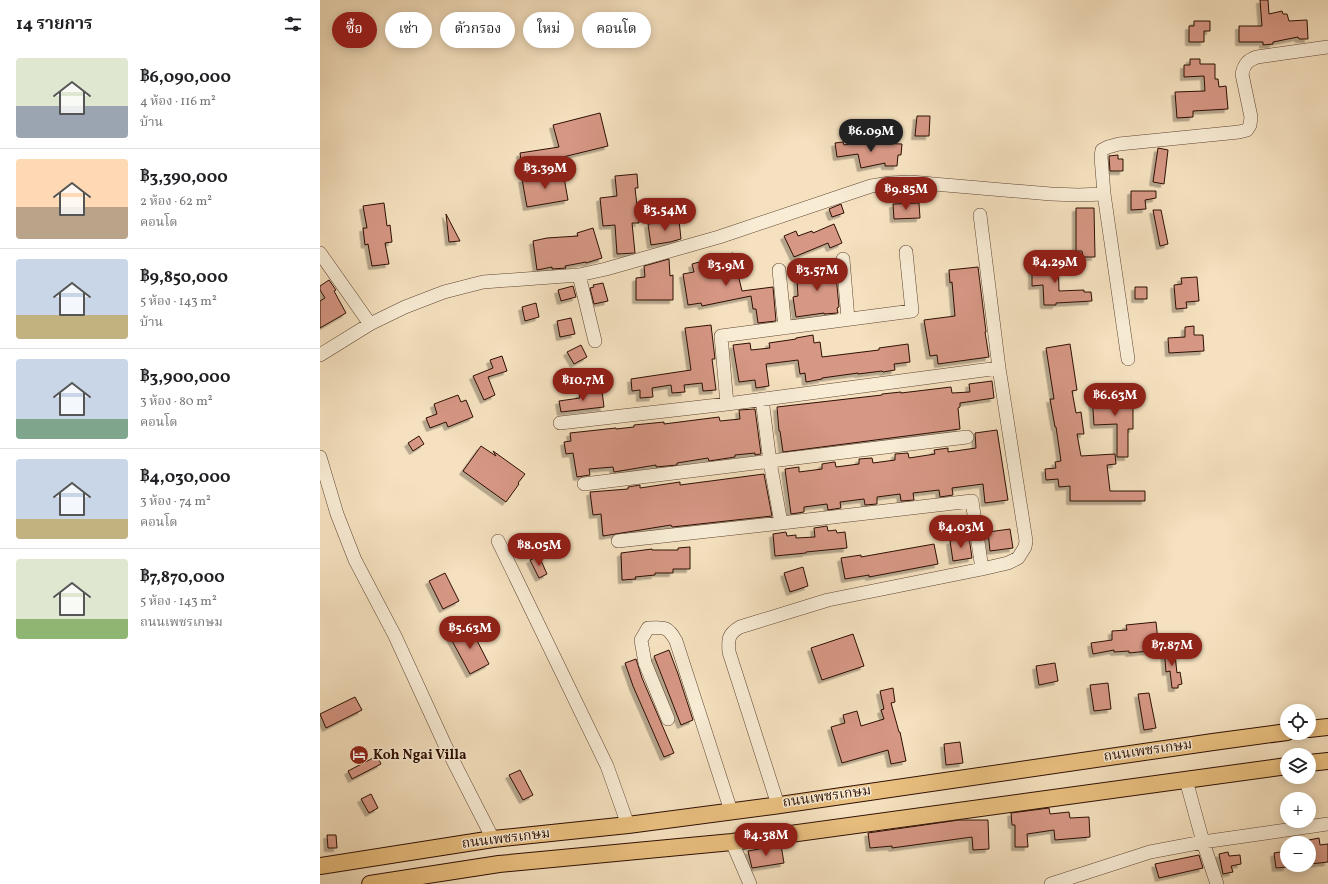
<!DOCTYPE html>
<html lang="th">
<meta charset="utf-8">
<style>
body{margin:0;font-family:Vollkorn,"Noto Serif Thai",serif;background:#f6f6f6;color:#202124;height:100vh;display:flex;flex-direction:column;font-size:15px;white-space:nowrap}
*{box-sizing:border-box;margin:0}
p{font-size:13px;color:#757577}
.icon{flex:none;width:22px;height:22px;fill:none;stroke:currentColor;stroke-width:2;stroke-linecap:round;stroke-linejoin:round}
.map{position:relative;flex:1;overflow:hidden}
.details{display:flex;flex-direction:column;background:#fff;width:320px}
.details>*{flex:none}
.guide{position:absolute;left:12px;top:12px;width:380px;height:36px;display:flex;gap:8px}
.controls{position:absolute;left:960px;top:704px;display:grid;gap:8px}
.controls a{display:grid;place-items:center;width:36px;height:36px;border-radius:50%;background:#fff;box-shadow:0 2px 10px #0003;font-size:20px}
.price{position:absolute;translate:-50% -34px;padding:0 9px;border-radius:14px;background:#8f2418;color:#fff;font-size:13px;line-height:26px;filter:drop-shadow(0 1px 2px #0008)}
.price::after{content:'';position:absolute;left:50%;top:24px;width:12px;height:9px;margin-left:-6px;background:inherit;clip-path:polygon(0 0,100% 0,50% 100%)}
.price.current{background:#222;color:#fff}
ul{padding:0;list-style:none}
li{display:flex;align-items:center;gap:12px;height:100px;padding:0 16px}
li+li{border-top:1px solid #e0e0e0}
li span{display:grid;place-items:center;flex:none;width:112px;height:80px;border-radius:4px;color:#555}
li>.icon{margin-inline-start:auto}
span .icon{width:48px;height:48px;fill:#fffc;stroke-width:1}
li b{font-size:17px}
h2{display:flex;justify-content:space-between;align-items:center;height:48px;padding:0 16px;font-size:17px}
.pill{padding:0 14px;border-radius:18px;background:#fff;box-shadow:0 2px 10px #0003;font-size:14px;line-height:36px}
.pill.current{background:#8f2418;color:#fff}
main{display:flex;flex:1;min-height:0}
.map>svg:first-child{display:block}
</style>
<main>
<section class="details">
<h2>14 รายการ<svg class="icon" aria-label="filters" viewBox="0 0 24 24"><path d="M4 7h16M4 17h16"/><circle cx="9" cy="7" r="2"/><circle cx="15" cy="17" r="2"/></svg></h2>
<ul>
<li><span style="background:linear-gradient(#dfe7d0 60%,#9aa5b1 0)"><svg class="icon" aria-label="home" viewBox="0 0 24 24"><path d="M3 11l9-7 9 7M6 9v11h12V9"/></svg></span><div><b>฿6,090,000</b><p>4 ห้อง · 116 m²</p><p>บ้าน</p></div></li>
<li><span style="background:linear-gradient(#ffd9b3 60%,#b9a48a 0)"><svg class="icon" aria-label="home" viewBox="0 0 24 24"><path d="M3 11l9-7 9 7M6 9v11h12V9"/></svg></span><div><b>฿3,390,000</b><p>2 ห้อง · 62 m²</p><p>คอนโด</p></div></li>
<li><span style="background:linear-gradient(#c9d6e8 70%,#c2b280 0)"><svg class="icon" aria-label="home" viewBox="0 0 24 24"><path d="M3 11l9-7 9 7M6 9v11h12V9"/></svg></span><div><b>฿9,850,000</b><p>5 ห้อง · 143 m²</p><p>บ้าน</p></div></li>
<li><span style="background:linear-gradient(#c9d6e8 75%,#7fa58c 0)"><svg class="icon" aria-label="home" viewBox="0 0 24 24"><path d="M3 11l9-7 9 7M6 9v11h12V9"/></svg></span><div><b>฿3,900,000</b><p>3 ห้อง · 80 m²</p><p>คอนโด</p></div></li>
<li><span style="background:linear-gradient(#c9d6e8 75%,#c2b280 0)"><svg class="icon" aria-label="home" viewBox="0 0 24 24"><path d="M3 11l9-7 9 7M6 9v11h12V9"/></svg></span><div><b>฿4,030,000</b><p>3 ห้อง · 74 m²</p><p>คอนโด</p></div></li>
<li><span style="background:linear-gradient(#dfe7d0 75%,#8fb573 0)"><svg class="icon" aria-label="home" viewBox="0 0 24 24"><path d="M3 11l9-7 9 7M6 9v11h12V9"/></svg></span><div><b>฿7,870,000</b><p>5 ห้อง · 143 m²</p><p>ถนนเพชรเกษม</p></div></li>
</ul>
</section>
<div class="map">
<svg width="1008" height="884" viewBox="0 0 1008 884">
<defs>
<filter id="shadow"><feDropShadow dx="-3.5" dy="3.5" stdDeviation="0" flood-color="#0004"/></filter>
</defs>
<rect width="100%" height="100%" fill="#f5e1bf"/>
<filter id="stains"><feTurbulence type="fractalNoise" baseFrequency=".005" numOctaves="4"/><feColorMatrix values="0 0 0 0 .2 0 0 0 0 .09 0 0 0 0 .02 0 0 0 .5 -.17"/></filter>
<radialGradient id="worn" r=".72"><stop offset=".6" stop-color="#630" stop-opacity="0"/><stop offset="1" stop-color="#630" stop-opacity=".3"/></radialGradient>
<!-- building -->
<path fill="#d69784" stroke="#2d0f03" filter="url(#shadow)" d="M940,0H948L949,14L962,11L963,14H967L969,21L987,20L988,39H979L978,37L953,42V44L943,45V42H919V26H942Z
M874,21H890V31H884V42H869V26H874Z
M870,59H880V64H895V79H898L899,87L906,86L908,109L873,111V117L857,118L855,92L885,91L884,76L864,77V65H870Z
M280,113L288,146L202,167L200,153L239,147L233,125Z
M597,116H610L609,136H595Z
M553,140V143L582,144L581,155H578L577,166H565V163L541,168L538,154L517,157L515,143L523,142L524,145Z
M838,148L848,150L844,184L833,182Z
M798,155V159H803V171H790L789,156Z
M243,172L248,200L207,207L202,179Z
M317,174L318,188H315L319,223H312L315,253L297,254L295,225L283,226L280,198L297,196L295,176Z
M811,191H836V198L825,200L826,209L811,210Z
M64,203L67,226L70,225L72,242L65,243L69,264L52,266L48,244L45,245L43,228H47L43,206Z
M599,203L600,218L574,219L573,204Z
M521,204L524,213L512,217L509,209Z
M756,208H774L775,257H763L762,251H756Z
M833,210H841L848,244L840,246Z
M126,214L140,241L129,242Z
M359,220L361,239L350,242L331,245L328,224Z
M514,224L522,243L510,248L508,243L474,257L464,236L476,231L478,236L492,231L493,233Z
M273,228L282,258L266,263V262L245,266L246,268L232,269V267L217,270L213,241L227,238L258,236L257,233Z
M413,253L422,291L453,287L456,321L438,323L436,309H433L431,296L382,306L381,303L368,305L363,274L374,272L372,264Z
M721,256H731V260L738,259L739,291L764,290V292H771L772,301L736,303V305H724L723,285L712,286V264L721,263Z
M349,259L350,276L353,275V300H316V278L325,277L324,266Z
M515,265L519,307L517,308L518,313L504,314V313L476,317L473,297L478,296L477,280H482L481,271L496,270V266Z
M658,267L666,332H665L669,357L618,364L617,355L610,356L604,320L635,316L632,282L630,283L629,270Z
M877,277L879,301L866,302L867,308L856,309L854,285L862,284L861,278Z
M9,280L16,290L14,291L26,313L0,328V301L5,298L0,290V286Z
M283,283L288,301L274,304L270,288L274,287L273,285Z
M253,286L256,297L241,301L238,290Z
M815,287H827V299H815Z
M216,303L219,317L205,321L202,307Z
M251,318L255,334L240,337L237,321Z
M391,325L395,359H392L396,390L383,391L382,383L364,385L365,392L352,393L351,385L332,388L333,397L320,398V390L312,391L311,379L371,370L365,328Z
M874,326V335H883L884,351L849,353L848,338L865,337V327Z
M493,335L494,343L500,342L502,357L559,350V348L588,344L590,362L574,364L575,370L563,372L562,371L538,374V373L502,378V379L486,382L485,373L480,374L478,360L446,364L449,386L436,388L435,380L419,382L413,345L430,343L431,350L450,348L449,343L476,339V338Z
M750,344L757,390L752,391L756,413L761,412L764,434H757L761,456L795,454L796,464L787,465L790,491H825V501H750V486L739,487L738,479L726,480L725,469L736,468L735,462L741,461L736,427H735L730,399H734L726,348Z
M261,345L267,357L254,364L247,352Z
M182,356L187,371L168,377L175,395L164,400L153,376L173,368L170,360Z
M672,381L674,398L640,403V407L638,408L640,429L463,452L460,431H459L457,407L562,395V394L581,392V393L631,387L632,393L650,392L649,384Z
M282,391L284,407L241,412L239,401L260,398L259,394Z
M798,393V397H811V408H813V429H808V457H797V424L774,425L772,395Z
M138,395L141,402L146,400L153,417L128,427L126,422L110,428L106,418L117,414L114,404Z
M435,409L441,454L435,455V453L415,455V457L389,461L388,458L357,463V465L336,467V465L294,472L293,467L269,469L270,475L257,477L253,453L246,454L244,442L251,441L250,433L296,428V429L314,427V425L344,422V424L399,417L400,421L420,419L419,410Z
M677,430L688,500L665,503L663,484L632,488L633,495L620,497L619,490L593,493L594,500L581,501L580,494L557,497V504L545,505L544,499L520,502L521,508L508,510L507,504L484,507V512L471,514L465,469L479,467V472L502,469V464L514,462H515L516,467L539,464V459L552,458L553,463L575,460V454L588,453L589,458L615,454L614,450L628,448V452L656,448L655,433Z
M99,436L104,444L93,451L88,443Z
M161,446L176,456L173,451L205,474L198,483L199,484L186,502L143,471Z
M444,474L452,516L352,527L351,525L283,536L281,514L273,515L270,492L308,489V487L320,485V488L360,482V485Z
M507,526L508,531L516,530L517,533L525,532L527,548L486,552V553L455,556L453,534L466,532L467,536L476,535V538L495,537L494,528Z
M690,529L693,548L670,551L668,532Z
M649,537L652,558L633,561L630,541Z
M614,544L618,564L549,577V575L525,579L521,558L541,555V557Z
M370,547V569H353V573H335V575L315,577L316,579L302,580L301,553L332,549V550H358V548Z
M219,556L227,574L219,578L210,560Z
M483,567L488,586L470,592L464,573Z
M125,573L139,601L123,609L109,581Z
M836,622L839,650L809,653V651L794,652V650L773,654L771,643L792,640V631L807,630L806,625Z
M150,627L169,664L150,674L130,637Z
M533,634L544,666L502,680L491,648Z
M854,646L857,673L860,672L862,684L858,685V688H852L850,671L846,672L844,648Z
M349,650L358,674L373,720L361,725L334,656Z
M316,659L322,678L354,753L344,757L313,686L305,663Z
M735,663L738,681L719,685L716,666Z
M788,683L791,709L774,711L770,685Z
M573,688L575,702L571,703L579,732H580L586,761L571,764L568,750L522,763L511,727L525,723L523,715L537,711L541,726L564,719L561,710L564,709L560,691Z
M829,693L836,728L824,730L818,694Z
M35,697L42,710L6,728L0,714Z
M640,742L643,763L626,765L624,744Z
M57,756L61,764L32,779L28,771Z
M200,770L213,795L203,800L189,775Z
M51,794L58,808L49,813L41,799Z
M729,808L730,814L749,812L750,818L769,817L770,837L735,840L734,830L707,834L708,847H695V825H692L691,813Z
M639,820H668L669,849L653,850L652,837L572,848V846L550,848L548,833Z
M7,835H16L17,848H8Z
M999,838L1000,845L1008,844V862L990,864L989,840Z
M461,845L464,863L432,868L428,851Z
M967,851V867L956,868L954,853Z
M908,852L909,856L920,855L921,864L911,866L913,872L903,874L899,854Z
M879,855L883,868L839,878L835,864Z"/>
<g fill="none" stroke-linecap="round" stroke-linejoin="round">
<defs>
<path id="minor" d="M784,194L808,359
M0,253L50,324
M523,259L528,319
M459,270L465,328
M259,275L275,341
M0,355L50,324L85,307L124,292L163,282L259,275L286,269L399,237L551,186L570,183L590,182L731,194L758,195L784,194L781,157L782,150L788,147L799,144L919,132L927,130L930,125L931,117L922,74C924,64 928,60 937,57L1008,47
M442,399L450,462L461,523L652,501L662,569
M407,404L401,336L592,311L586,252
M240,423L407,404L679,368
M0,457L17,514L35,560L75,636L125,745L173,839
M264,484L647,437
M178,541L287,766L308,825
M298,541L461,523
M348,719L325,663L321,640L328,628C344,627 348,626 356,641L411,811
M866,780L883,842L897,884
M458,805L409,652C408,639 408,634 420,627L508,600L662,569L688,563L698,558L705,547L706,541L679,368L660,215
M412,842L430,884
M731,884L830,852L883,842L1008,824"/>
<path id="major" d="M989,729L1008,727
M989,763L1008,761
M0,866L173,839L308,825L453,806L893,742L967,732
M50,884L179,864L412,842L967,766"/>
</defs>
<!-- minor casing -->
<use href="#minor" stroke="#5f4432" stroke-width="14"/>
<!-- major casing -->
<use href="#major" stroke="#2d0f03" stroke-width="18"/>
<!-- minor -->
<use href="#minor" stroke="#f8ecd5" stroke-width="13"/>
<!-- major -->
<use href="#major" stroke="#eac080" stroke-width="16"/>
</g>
<!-- icons -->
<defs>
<symbol id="hotel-disc" viewBox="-11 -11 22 22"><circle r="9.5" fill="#8f2418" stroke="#f8ecd5"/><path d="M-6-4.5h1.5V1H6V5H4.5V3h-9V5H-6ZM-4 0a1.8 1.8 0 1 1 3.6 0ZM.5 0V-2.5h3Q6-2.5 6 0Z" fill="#fff"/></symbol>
</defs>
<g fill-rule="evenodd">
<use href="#hotel-disc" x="28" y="744" width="22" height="22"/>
</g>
<g text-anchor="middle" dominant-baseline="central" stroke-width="3" stroke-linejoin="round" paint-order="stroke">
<!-- street labels -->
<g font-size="14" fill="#2d0f03" stroke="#f8ecd5">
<text transform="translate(828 751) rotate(-8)">ถนนเพชรเกษม</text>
<text transform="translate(507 797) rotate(-8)">ถนนเพชรเกษม</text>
<text transform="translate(186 839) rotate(-7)">ถนนเพชรเกษม</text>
</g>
<!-- poi labels -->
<g font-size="14" font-weight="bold" fill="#2d0f03" stroke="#f8ecd5" text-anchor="start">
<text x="53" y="755">Koh Ngai Villa</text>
</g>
</g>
<rect width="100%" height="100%" filter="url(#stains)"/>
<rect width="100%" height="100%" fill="url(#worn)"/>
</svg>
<div class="controls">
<a><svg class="icon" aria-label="locate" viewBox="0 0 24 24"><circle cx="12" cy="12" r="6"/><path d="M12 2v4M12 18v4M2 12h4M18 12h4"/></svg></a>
<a><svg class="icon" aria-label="layers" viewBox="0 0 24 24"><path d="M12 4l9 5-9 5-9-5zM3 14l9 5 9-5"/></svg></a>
<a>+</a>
<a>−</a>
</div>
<b class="price current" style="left:551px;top:153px">฿6.09M</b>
<b class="price" style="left:225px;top:190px">฿3.39M</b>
<b class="price" style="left:586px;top:211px">฿9.85M</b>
<b class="price" style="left:345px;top:232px">฿3.54M</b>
<b class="price" style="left:735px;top:284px">฿4.29M</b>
<b class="price" style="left:406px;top:287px">฿3.9M</b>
<b class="price" style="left:497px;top:292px">฿3.57M</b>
<b class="price" style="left:263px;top:402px">฿10.7M</b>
<b class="price" style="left:795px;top:417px">฿6.63M</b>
<b class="price" style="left:641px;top:549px">฿4.03M</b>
<b class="price" style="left:219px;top:567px">฿8.05M</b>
<b class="price" style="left:150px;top:650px">฿5.63M</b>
<b class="price" style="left:852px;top:667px">฿7.87M</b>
<b class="price" style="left:446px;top:857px">฿4.38M</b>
<div class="guide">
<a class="pill current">ซื้อ</a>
<a class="pill">เช่า</a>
<a class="pill">ตัวกรอง</a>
<a class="pill">ใหม่</a>
<a class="pill">คอนโด</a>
</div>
</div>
</main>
